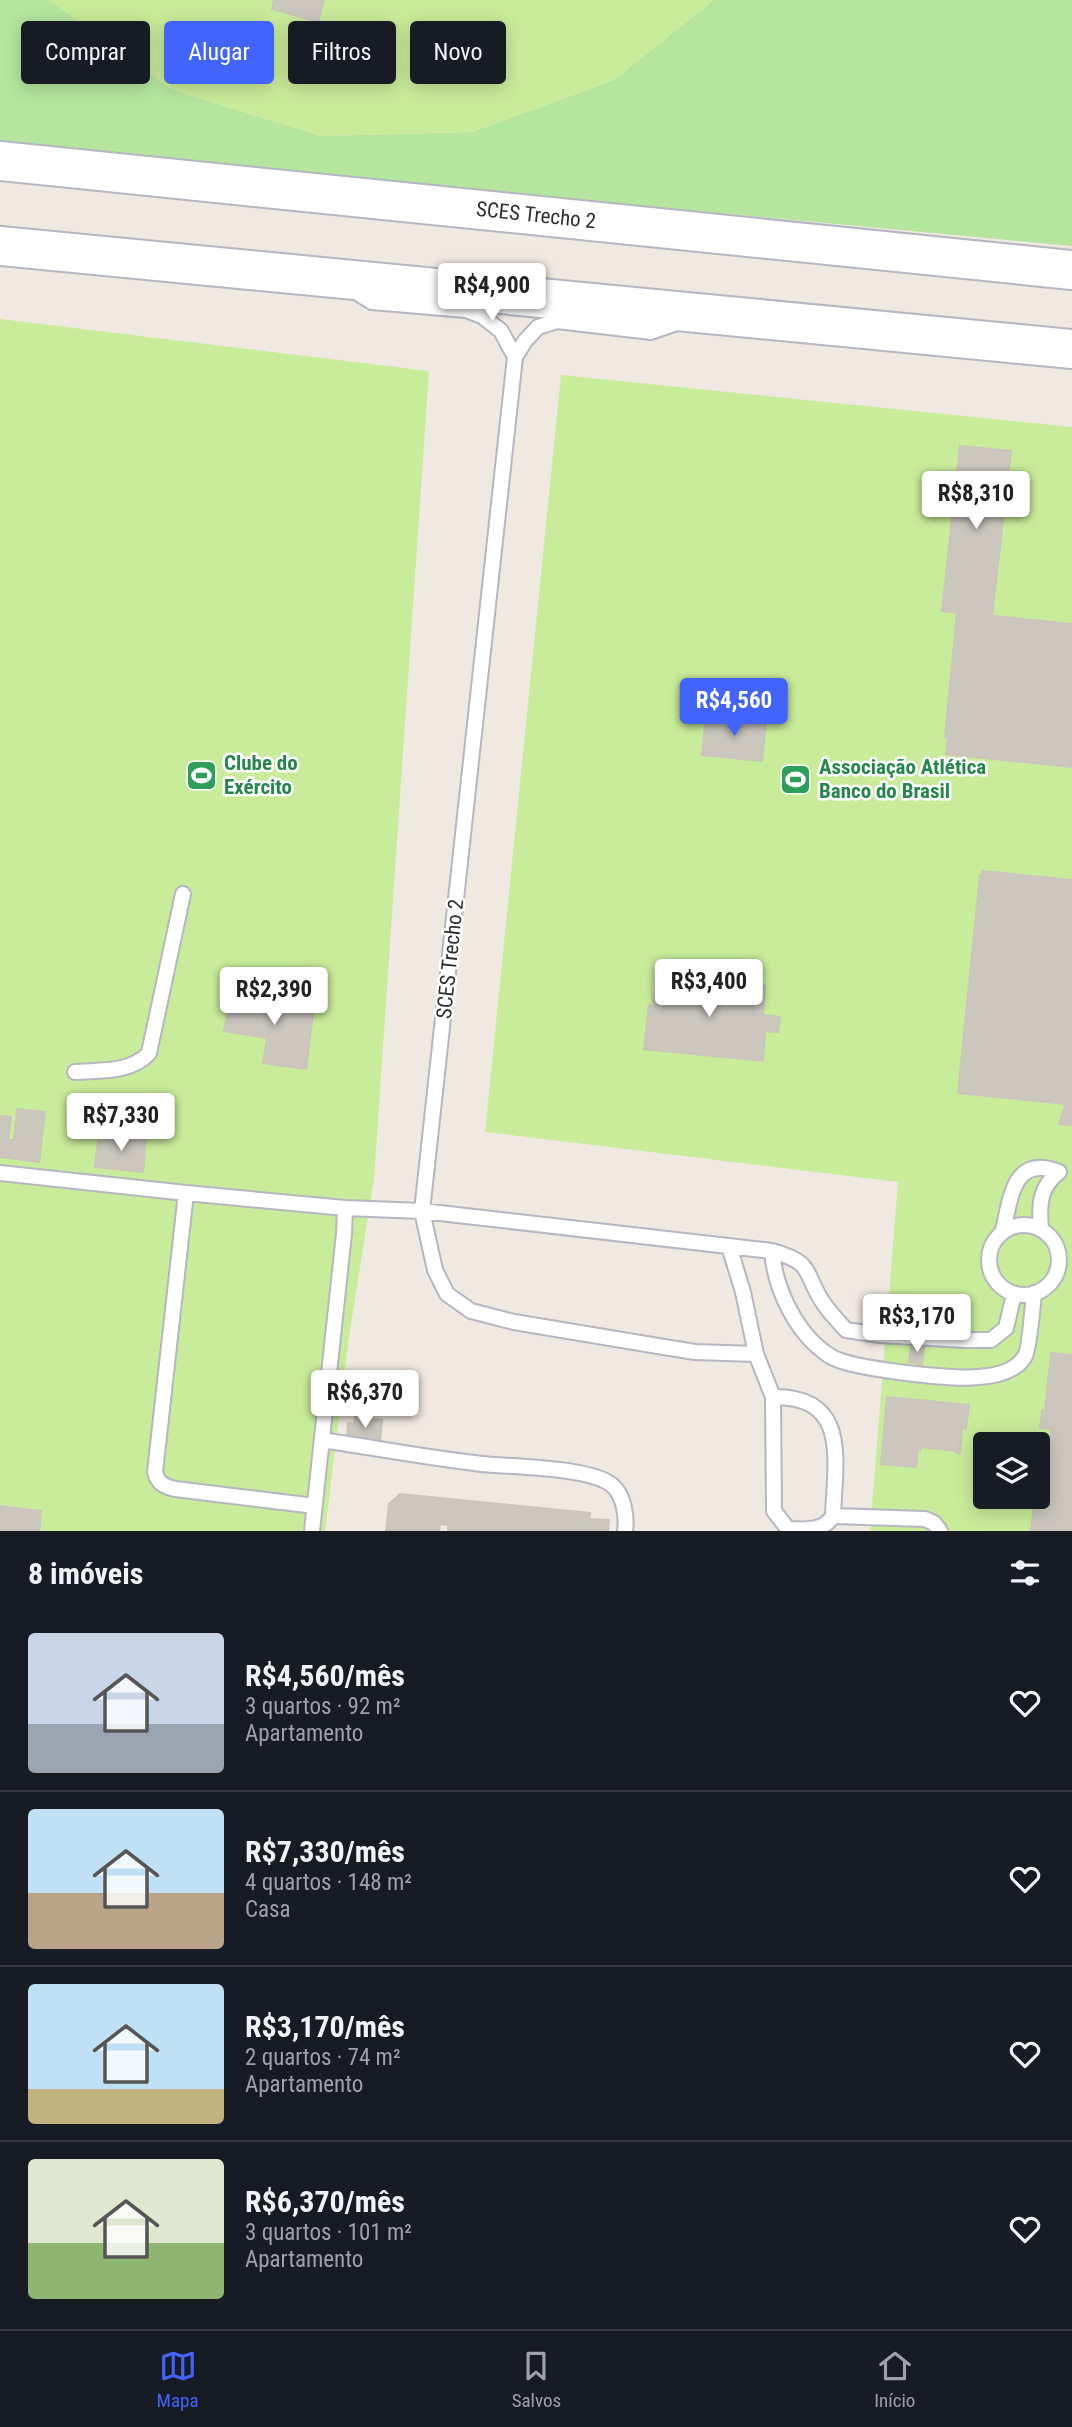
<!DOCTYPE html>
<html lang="pt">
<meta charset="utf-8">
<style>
body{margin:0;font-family:"Roboto Condensed",sans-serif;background:#20242c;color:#f1f3f6;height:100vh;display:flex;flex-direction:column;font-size:26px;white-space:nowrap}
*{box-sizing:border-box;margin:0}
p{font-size:23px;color:#9ea1a6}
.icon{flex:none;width:38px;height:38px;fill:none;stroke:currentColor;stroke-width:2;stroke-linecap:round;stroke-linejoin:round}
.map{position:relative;height:1531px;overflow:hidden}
.details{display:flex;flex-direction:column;background:#171b24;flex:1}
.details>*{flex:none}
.guide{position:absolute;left:21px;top:21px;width:700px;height:63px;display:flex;gap:14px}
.fabs{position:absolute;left:973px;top:1432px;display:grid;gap:14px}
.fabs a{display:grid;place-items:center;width:77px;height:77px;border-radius:7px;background:#171b24;box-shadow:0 4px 18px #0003;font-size:35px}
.price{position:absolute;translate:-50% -60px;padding:0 16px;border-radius:7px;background:#fff;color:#222;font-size:23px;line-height:46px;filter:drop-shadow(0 2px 4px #0008)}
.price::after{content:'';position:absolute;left:50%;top:42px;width:21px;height:16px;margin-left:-10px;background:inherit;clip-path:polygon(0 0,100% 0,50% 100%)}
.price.active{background:#4264fb;color:#fff}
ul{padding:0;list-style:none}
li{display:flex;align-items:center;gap:21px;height:175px;padding:0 28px}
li+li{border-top:2px solid #363941}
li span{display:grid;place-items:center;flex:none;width:196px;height:140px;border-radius:7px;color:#555}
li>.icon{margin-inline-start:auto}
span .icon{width:84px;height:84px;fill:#fffc;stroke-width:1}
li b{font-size:30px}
h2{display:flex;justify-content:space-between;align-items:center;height:84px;padding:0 28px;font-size:30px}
.tag{padding:0 24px;border-radius:7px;background:#171b24;box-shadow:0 4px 18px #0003;font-size:24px;line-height:63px}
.tag.active{background:#4264fb;color:#fff}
.tab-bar{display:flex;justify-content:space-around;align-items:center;height:98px;border-top:2px solid #363941;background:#171b24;font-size:19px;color:#9ea1a6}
.tab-bar a{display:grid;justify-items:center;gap:4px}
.tab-bar .active{color:#4264fb}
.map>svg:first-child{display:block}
</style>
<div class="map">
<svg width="1072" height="1531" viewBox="0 0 1072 1531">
<rect width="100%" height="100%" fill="#efe9e1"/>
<!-- green -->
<path fill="#b6e59e" d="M0,0H50L171,89L321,136L472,132L614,80L714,0H1072V246L303,174L0,140Z"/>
<!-- pitch -->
<path fill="#c9ec9a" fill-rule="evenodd" d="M50,0H714L614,80L472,132L321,136L171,89Z
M0,319L429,371L374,1179L348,1343L325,1531H0Z
M561,375L1072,427V1531H870L898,1182L485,1132ZM985,1444H1038V1496H985Z"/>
<!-- building -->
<path fill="#cbc7bf" stroke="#cbc5ba" stroke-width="2" d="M274,0H324L318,22L272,9Z
M960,446L1011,451L992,616L942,611Z
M957,612L1072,624V767L946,754L948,737H945Z
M706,716L766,721L762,761L702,755Z
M982,871L1072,880V1125L1059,1124L1066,1104L958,1093L980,875H982Z
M656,976L765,986L763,1015L780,1017L778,1032L765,1031L763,1061L644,1049L649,1005L653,1006Z
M232,993L314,1006L306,1069L263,1063L267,1038L224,1031Z
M17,1109L45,1112L39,1162L0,1157V1116L11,1117L8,1140H14Z
M99,1134L146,1139L143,1172L95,1167Z
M911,1345L924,1346L922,1364L909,1362Z
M1051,1353L1072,1355V1531H1031L1035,1496H1038V1468H1043L1044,1462L1049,1463L1052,1429L1040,1428L1042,1410H1045Z
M887,1397L969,1405L966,1429L962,1428L960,1453H956L957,1451L921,1447L920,1450L918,1449L916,1467L881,1464Z
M355,1417L382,1420L380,1443L352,1440L347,1436L348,1423L354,1424Z
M400,1494L590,1513L589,1519L609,1520L608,1531H448V1525L440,1524L439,1531H386L389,1504Z
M0,1506L41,1511L39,1531H0Z"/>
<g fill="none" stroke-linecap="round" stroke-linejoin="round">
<defs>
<path id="service" d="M356,292L372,302L466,310L482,316L501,331L515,357
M677,323L651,332L557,321L538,327L525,341L515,357L422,1211L772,1251
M75,1072C101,1070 131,1073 149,1053L183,894
M0,1173L186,1193
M989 1260a35 35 0 1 1 70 0a35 35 0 1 1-70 0Z
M1003,1230C1011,1198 1013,1154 1059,1172C1039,1187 1039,1206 1041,1229
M1014,1294L1006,1328L991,1340H965L880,1335L846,1330C839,1322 830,1313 824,1304C803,1274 816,1263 772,1251C775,1290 797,1335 830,1356C849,1369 954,1380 978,1377C995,1376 1016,1372 1025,1356C1029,1351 1033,1304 1034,1293
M756,1354L773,1397L774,1511L788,1529C806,1530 824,1531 833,1516C835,1460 850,1396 773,1397
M322,1440C375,1448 428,1458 482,1464C511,1467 593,1467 613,1486C624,1496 627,1517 625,1531
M315,1506L175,1489C164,1486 158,1484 155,1472L186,1193L345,1208
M833,1516L925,1519L934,1523L940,1531
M312,1531L344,1234L345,1208L422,1211L435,1270L447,1294L471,1311L514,1322L664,1347L695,1352L756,1354L743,1292L729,1246"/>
<path id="secondary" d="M0,161L1072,270
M0,246L1072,349"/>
</defs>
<!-- service casing -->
<use href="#service" stroke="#b4b7c1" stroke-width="18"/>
<!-- secondary casing -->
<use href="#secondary" stroke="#b4b7c1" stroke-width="42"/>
<!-- service -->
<use href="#service" stroke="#fff" stroke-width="14"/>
<!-- secondary -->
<use href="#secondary" stroke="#fff" stroke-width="38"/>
</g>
<!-- icons -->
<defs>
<symbol id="stadium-square" viewBox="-11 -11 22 22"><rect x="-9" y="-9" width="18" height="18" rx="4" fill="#2e9e5b" stroke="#fff"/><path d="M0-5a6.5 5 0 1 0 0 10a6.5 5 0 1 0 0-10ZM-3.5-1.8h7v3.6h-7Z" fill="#fff"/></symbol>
</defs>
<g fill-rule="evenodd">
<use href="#stadium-square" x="184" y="758" width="35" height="35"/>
<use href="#stadium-square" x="778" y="762" width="35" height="35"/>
</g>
<g text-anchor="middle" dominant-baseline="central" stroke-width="5" stroke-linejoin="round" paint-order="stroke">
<!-- street labels -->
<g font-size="21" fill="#2e2e2e" stroke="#fff">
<text transform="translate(536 215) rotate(6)">SCES Trecho 2</text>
<text transform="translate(450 959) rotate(-84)">SCES Trecho 2</text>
</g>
<!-- leisure labels -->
<g font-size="21" font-weight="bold" fill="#27864d" stroke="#fff" text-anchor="start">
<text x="224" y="763">Clube do<tspan x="224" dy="24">Exército</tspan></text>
<text x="819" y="767">Associação Atlética<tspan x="819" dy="24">Banco do Brasil</tspan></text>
</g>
</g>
</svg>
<div class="fabs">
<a><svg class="icon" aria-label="layers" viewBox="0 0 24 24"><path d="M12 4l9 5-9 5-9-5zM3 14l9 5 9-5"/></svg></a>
</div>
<b class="price" style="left:492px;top:323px">R$4,900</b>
<b class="price" style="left:976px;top:531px">R$8,310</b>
<b class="price active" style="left:734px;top:738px">R$4,560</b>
<b class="price" style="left:709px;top:1019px">R$3,400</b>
<b class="price" style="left:274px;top:1027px">R$2,390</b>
<b class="price" style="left:121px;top:1153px">R$7,330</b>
<b class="price" style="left:917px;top:1354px">R$3,170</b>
<b class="price" style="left:365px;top:1430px">R$6,370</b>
<div class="guide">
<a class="tag">Comprar</a>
<a class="tag active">Alugar</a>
<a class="tag">Filtros</a>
<a class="tag">Novo</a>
</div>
</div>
<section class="details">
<h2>8 imóveis<svg class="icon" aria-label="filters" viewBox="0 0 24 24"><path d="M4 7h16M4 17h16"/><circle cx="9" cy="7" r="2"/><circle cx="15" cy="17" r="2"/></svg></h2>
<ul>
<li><span style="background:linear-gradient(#c9d6e8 65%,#9aa5b1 0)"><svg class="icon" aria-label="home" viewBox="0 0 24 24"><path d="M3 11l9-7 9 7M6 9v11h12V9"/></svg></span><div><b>R$4,560/mês</b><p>3 quartos · 92 m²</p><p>Apartamento</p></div><svg class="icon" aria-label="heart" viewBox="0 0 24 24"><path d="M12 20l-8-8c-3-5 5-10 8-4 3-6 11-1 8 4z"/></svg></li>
<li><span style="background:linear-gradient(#bfe0f5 60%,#b9a48a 0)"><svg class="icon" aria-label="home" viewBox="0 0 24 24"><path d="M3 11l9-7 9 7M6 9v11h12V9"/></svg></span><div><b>R$7,330/mês</b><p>4 quartos · 148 m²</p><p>Casa</p></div><svg class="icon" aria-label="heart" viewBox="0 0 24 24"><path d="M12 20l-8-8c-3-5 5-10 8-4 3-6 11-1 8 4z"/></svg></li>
<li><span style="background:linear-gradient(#bfe0f5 75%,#c2b280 0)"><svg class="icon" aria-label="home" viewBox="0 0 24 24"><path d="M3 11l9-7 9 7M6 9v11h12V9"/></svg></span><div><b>R$3,170/mês</b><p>2 quartos · 74 m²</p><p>Apartamento</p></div><svg class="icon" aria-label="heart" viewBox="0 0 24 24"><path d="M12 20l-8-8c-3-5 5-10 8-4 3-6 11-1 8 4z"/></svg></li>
<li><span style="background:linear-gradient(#dfe7d0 60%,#8fb573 0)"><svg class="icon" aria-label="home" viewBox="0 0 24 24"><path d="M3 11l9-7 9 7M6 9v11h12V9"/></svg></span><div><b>R$6,370/mês</b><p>3 quartos · 101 m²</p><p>Apartamento</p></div><svg class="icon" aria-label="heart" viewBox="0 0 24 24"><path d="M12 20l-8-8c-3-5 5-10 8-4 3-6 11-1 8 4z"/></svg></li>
</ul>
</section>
<nav class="tab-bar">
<a class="active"><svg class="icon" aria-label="map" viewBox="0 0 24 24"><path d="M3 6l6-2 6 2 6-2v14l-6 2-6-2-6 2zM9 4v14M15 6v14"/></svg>Mapa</a>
<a><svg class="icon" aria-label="saved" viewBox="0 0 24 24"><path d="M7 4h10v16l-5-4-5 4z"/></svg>Salvos</a>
<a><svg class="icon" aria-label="home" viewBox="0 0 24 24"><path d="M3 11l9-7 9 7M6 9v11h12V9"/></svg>Início</a>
</nav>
